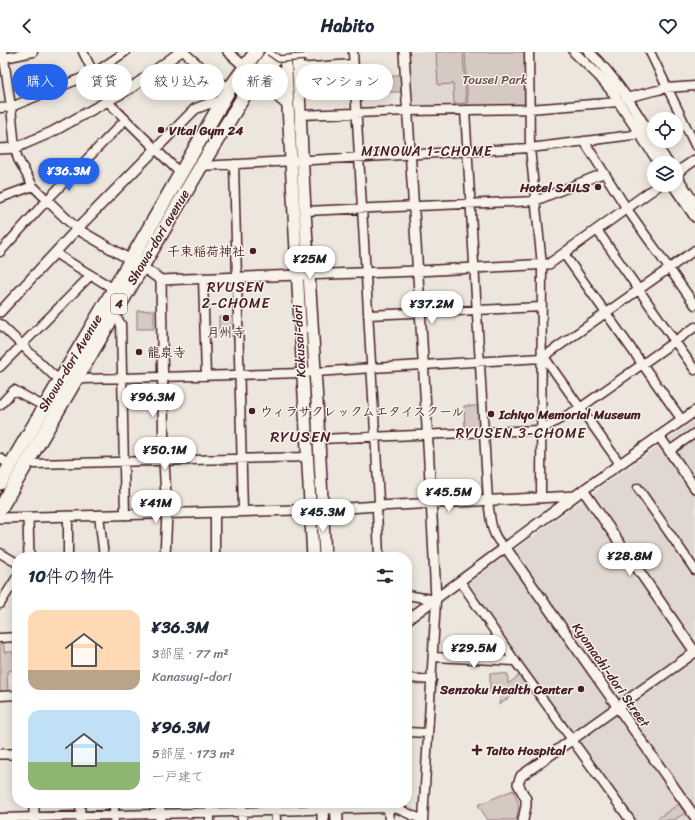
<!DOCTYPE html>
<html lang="ja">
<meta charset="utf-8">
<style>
body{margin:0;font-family:Sriracha,"Klee One",sans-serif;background:#f6f6f7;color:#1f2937;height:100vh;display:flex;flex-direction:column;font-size:15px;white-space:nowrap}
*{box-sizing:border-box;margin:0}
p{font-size:13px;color:#747a83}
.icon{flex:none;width:22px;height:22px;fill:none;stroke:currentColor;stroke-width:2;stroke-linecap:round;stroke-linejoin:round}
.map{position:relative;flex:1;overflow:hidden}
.panel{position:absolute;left:12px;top:500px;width:400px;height:256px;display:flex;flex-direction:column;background:#fff;border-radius:16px;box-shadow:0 2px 10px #0003}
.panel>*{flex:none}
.top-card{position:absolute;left:12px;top:12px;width:400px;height:36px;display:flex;gap:8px}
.fabs{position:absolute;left:647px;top:60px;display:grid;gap:8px}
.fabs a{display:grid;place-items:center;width:36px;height:36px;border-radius:50%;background:#fff;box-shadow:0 2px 10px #0003;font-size:20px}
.price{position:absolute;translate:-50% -34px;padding:0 9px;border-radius:14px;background:#fff;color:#222;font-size:13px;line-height:26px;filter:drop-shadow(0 1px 2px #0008)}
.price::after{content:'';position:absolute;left:50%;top:24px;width:12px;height:9px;margin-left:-6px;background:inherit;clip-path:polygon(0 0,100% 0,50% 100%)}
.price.active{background:#2563eb;color:#fff}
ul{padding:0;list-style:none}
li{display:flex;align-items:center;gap:12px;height:100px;padding:0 16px}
li span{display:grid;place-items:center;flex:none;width:112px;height:80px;border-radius:12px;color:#555}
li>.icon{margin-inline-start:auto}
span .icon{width:48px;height:48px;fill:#fffc;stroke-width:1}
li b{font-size:17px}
h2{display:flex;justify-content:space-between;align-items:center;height:48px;padding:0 16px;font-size:17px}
.tag{padding:0 14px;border-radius:18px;background:#fff;box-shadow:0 2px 10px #0003;font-size:14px;line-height:36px}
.tag.active{background:#2563eb;color:#fff}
header{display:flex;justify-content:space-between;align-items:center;height:52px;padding:0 16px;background:#fff;font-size:18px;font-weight:700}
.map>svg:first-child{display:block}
</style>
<header><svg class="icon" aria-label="back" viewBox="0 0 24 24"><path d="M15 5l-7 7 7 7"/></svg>Habito<svg class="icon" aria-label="heart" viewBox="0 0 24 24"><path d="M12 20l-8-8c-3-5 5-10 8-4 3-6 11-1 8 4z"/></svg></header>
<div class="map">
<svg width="695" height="768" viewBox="0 0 695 768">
<rect width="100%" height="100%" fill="#ece6dd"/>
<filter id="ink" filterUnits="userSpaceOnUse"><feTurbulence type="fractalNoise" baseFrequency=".025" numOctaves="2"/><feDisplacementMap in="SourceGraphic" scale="8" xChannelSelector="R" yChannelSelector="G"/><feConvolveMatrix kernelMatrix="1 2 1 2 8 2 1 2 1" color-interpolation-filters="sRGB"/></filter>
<g filter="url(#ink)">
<!-- built -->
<path fill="#e0d7d0" d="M411,0H465L468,55H413Z
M695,368V768H632L466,533Z"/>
<!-- green -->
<path fill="#d5c9c2" stroke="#907476" d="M436,0H463L466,51L454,52L453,32L438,33Z
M465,0H525V53L468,55Z
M393,23H401V40H385V26H393Z
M154,258V277H137V259Z
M219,265H234L235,284H219Z
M464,354H478L479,378H465Z
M0,589H4V600H13L15,612H17V618L7,619L8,642H0Z
M490,621L508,622V632L521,622L528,632L499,653L501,642L490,641Z
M513,738C519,750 520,754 516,768H488L478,753Z
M679,752L685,761L674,768H655Z"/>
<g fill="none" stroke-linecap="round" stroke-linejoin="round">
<defs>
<path id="pedestrian" d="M275,13L279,7"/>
<path id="minor" d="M3,0L11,55L15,96L18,107L33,134L47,148
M83,0L108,50L180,121
M184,0L212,25L230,36
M353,0L379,449L377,458L379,505
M529,0L530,96L542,213L541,446
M650,0L695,93
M0,7L33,0
M298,16L353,12
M626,46L666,36L695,34
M0,56L11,55L94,21L125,0
M465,58L488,449C491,467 490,485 506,496
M300,63L408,59L529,57L619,50
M584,89L627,157L695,253
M234,112L243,459
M201,114L530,96L641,82
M0,146L33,134
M305,159L535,149L604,121
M597,178L695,318
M0,200L47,148L125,68
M56,200L61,205L114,237
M564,202L682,368
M203,226L206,324
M368,263L542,255
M112,264L118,268L121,272L125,463
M0,272L53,323L61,327
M542,306L547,309L620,412
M0,315L91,223
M78,324L84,327L303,321L372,316L542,306L695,198
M0,353L14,338L45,355
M319,387L538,378L542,377L580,356L695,275
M669,399L695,381
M0,406L10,413
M28,408L35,412L308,405
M638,436L695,518
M99,463L104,505
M68,464V505
M0,501L17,511
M215,505V460
M460,529L515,609L630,768
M407,543L436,548L423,768
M0,552L17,525
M0,586L17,585
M433,605L515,609
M407,626L432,628
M0,644L17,643
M407,680L428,681
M80,751L81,768
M242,751V768
M275,751L276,768
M388,756L389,768
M0,766L388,756L398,757L423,768
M114,767V751
M210,768V751"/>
<path id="tertiary" d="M228,0L245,15
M404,0C415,183 428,365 436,548
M574,0L599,24L610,37L659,111
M589,0C622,31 644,74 668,111
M255,26L287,53
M0,97L15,96L52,80L131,36L180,0
M676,121L695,108
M676,123L695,152
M673,133L695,165
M47,148L77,177L141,214L161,228L185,227L418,219L549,212L659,133
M161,228L164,409L167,461L165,505
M0,260L77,177L195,57L205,53L223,48
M659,384L695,436
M583,438L695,600
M0,466L332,457L378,454L575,444
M28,466L29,505
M506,496L695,765
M407,568L583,438L695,359
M0,702H17
M34,768V751
M160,768V751
M523,768L526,754V747L518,732L521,724L695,600"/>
<path id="secondary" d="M285,0L313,505
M297,0L305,159L317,350L325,505
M323,751V768
M336,751L337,768"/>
<path id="trunk" d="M0,431L114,237L230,36L256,0
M0,457L201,114L255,26L273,0"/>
</defs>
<!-- pedestrian casing -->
<use href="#pedestrian" stroke="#4a1f2b" stroke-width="8"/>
<!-- minor casing -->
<use href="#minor" stroke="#4a1f2b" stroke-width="11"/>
<!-- tertiary casing -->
<use href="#tertiary" stroke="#4a1f2b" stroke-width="12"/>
<!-- secondary casing -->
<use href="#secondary" stroke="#4a1f2b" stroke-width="14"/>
<!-- trunk casing -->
<use href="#trunk" stroke="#4a1f2b" stroke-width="16"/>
<!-- pedestrian -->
<use href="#pedestrian" stroke="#f7f3e8" stroke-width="5.5"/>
<!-- minor -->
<use href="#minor" stroke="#f7f3e8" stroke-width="8"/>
<!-- tertiary -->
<use href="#tertiary" stroke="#f7f3e8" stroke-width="9"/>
<!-- secondary -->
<use href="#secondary" stroke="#f7f3e8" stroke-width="11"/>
<!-- trunk -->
<use href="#trunk" stroke="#f7f3e8" stroke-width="13"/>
<defs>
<path id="pedestrian-bridge" d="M269,0L279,7L305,5"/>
</defs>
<!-- pedestrian-bridge casing -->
<use href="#pedestrian-bridge" stroke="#4a1f2b" stroke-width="8" stroke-linecap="butt"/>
<!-- pedestrian-bridge -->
<use href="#pedestrian-bridge" stroke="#f7f3e8" stroke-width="5.5"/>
</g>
</g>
<!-- markers -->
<g fill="#4a1f2b" stroke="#f7f3e8" stroke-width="1.5">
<circle cx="161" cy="78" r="4"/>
<circle cx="598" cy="135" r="4"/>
<circle cx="253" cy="199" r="4"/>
<circle cx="226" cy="266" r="4"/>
<circle cx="139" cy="300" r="4"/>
<circle cx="252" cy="359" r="4"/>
<circle cx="491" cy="362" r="4"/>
<circle cx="581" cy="637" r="4"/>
<path d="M475 692h4v4h4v4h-4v4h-4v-4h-4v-4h4z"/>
</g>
<g text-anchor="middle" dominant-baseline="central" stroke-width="3" stroke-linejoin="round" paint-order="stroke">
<!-- shield labels -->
<rect fill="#f7f3e8" stroke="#7e5f64" stroke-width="1" x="111" y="242" width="16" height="20" rx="3"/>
<g font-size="12" font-weight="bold" fill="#4a1f2b">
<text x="119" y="252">4</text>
</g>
<!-- park labels -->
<g font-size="13" fill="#6d4a51" stroke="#f7f3e8">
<text x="495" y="27">Tousei Park</text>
</g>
<!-- poi labels -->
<g font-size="13" font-weight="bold" fill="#4a1f2b" stroke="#f7f3e8" text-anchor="start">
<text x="169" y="78">Vital Gym 24</text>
<text x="590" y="135" text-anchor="end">Hotel SAILS</text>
<text x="245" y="199" text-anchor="end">千束稲荷神社</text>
<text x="226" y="280" text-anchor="middle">月州寺</text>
<text x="147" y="300">龍泉寺</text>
<text x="260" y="359">ウィラサクレックムエタイスクール</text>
<text x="499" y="362">Ichiyo Memorial Museum</text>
<text x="573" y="637" text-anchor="end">Senzoku Health Center</text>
<text x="486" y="698">Taito Hospital</text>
</g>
<!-- street labels -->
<g font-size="13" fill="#4a1f2b" stroke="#f7f3e8">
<text transform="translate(158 185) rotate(-59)">Showa-dori avenue</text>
<text transform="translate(299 289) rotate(-93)">Kokusai-dori</text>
<text transform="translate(70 311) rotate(-59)">Showa-dori Avenue</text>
<text transform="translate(611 623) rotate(55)">Kyomachi-dori Street</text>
</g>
<!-- neighbourhood labels -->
<g font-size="14" letter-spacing="1" fill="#4a1f2b" stroke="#f7f3e8">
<text x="427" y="99">MINOWA 1-CHOME</text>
<text x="236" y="235">RYUSEN<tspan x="236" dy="16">2-CHOME</tspan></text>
<text x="521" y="381">RYUSEN 3-CHOME</text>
</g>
<!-- quarter labels -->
<g font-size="15" letter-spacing="1" fill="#4a1f2b" stroke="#f7f3e8">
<text x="301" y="385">RYUSEN</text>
</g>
</g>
</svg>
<div class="fabs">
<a><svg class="icon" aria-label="locate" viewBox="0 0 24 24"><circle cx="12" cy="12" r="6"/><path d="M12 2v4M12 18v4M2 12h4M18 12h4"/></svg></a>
<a><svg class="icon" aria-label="layers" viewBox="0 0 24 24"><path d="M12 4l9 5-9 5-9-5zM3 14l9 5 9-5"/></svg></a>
</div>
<b class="price active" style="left:69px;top:140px">¥36.3M</b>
<b class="price" style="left:310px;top:228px">¥25M</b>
<b class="price" style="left:432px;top:273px">¥37.2M</b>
<b class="price" style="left:153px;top:366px">¥96.3M</b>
<b class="price" style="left:165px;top:419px">¥50.1M</b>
<b class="price" style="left:449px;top:461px">¥45.5M</b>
<b class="price" style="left:156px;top:472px">¥41M</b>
<b class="price" style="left:323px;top:481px">¥45.3M</b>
<b class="price" style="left:630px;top:525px">¥28.8M</b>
<b class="price" style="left:474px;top:617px">¥29.5M</b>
<div class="top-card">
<a class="tag active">購入</a>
<a class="tag">賃貸</a>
<a class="tag">絞り込み</a>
<a class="tag">新着</a>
<a class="tag">マンション</a>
</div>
<section class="panel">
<h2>10件の物件<svg class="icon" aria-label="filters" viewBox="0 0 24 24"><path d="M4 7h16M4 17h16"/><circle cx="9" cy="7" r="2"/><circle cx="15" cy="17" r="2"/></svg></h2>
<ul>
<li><span style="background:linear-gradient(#ffd9b3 75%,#b9a48a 0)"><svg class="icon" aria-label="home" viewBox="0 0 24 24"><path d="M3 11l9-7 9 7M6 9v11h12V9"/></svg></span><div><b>¥36.3M</b><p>3部屋 · 77 m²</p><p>Kanasugi-dori</p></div></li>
<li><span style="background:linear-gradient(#bfe0f5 65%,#8fb573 0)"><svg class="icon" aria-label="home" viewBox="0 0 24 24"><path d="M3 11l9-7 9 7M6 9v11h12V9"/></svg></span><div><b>¥96.3M</b><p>5部屋 · 173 m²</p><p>一戸建て</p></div></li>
</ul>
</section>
</div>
